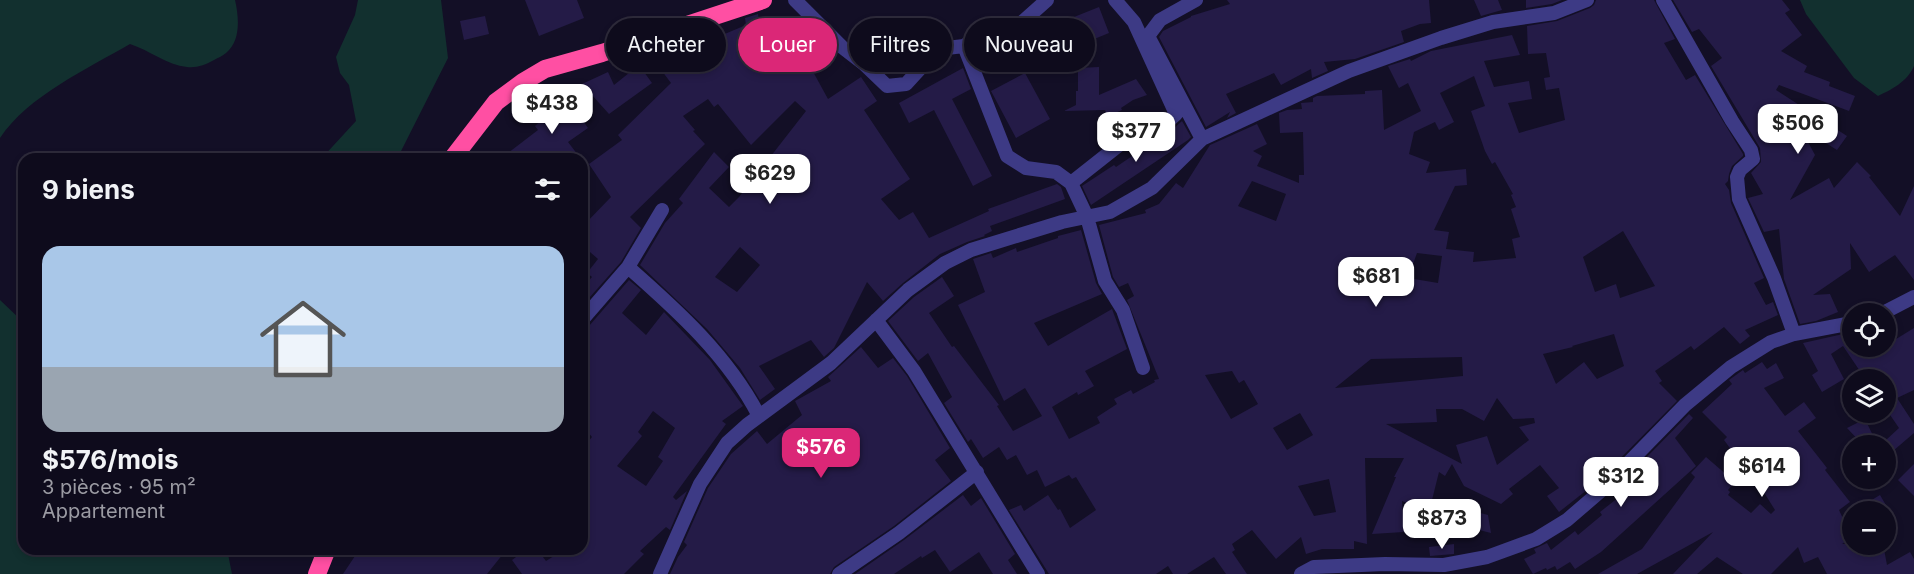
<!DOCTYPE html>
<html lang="fr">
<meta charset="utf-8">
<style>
body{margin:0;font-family:Inter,sans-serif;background:#171425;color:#f1f3f6;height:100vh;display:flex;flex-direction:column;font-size:22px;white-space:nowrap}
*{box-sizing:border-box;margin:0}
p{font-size:20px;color:#9b9ba3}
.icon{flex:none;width:33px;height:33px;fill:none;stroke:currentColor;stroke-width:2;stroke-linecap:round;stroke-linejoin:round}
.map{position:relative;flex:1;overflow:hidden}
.sheet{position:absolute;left:18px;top:153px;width:570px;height:402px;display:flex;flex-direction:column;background:#0e0b1c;border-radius:18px;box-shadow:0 3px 9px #0003,0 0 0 2px #2e2b3b}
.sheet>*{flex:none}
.top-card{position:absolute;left:606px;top:18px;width:570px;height:54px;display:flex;gap:12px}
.controls{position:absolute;left:1842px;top:303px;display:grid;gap:12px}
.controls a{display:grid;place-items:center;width:54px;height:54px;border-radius:50%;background:#0e0b1c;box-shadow:0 3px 9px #0003,0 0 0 2px #2e2b3b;font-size:30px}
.price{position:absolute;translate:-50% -51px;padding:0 14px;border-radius:12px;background:#fff;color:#222;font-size:20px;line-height:39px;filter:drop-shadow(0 2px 3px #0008)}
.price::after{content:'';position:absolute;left:50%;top:36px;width:18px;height:14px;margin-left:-9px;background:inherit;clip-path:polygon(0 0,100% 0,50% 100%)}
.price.selected{background:#db2777;color:#fff}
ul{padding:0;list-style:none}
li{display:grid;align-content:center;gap:12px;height:318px;padding:0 24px}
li+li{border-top:2px solid #2e2b3b}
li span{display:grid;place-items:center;height:186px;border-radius:18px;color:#555}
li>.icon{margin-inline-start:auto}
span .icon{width:108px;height:108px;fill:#fffc;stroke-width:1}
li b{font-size:26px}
h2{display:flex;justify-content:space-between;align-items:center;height:72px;padding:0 24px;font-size:26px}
.tag{padding:0 21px;border-radius:27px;background:#0e0b1c;box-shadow:0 3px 9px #0003,0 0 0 2px #2e2b3b;font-size:21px;line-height:54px}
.tag.selected{background:#db2777;color:#fff}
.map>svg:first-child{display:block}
</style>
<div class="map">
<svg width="1914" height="574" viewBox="0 0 1914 574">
<rect width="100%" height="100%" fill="#130f26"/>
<!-- green -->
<path fill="#12302f" d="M0,0H235C239,17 241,41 226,53C223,56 217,58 214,60C205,65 197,68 187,67C167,65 149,50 130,44C87,69 28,96 0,138Z
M358,0H441L448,58L397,159H321L356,121L349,85L340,73L336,57L355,15Z
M1800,0H1914C1914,12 1914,59 1914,66C1908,81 1891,90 1878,96L1854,78L1806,14Z
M0,300L21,320L24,332V549H227L232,574H0Z"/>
<!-- building -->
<path fill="#241b47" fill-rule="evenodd" d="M525,0H577L584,18L539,36Z
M1227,0H1429L1431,23L1420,24L1401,31L1404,42L1355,59L1324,62L1328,71L1312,78L1311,69L1281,85L1274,73L1226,94L1236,113L1227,118L1230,112L1206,127L1159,37L1163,31L1191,17V16L1230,4Z
M1474,0H1498L1502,10L1481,16Z
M1526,0H1562L1552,4L1526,8Z
M1596,0H1654L1675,39L1664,43L1686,80L1695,75L1743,154V156L1732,166L1729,174L1728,181L1725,184L1729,190L1731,203L1764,278L1754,283L1766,305L1773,302L1778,315L1745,330L1750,336L1740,344L1724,327L1694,350L1691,346L1655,371L1662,381L1659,383L1677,401L1597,482L1559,512L1547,496L1559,488L1540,465L1509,489L1513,494L1501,504L1464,486L1452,464L1445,476L1439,472L1432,500L1488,515L1491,533L1431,518L1433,513L1402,501L1404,532L1372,534L1396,477H1394L1404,458H1365L1367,544L1354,541V549H1322L1306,554L1301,537L1276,559L1252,530L1232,544L1235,550L1232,552L1247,574H1226L1214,557L1187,574H1173L1168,566L1156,574H1049L1009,510L1021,505L1024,511L1048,495L1058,510L1060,509L1070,528L1096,510L1076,477L1072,479L1069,475L1045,487L1037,470L1027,475L1016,455L1007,460L999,447L983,458L971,439L968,442L944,403L952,397L928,353L918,361L888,321L914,297L942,277L954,296L929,313L952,347L954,346L999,405L997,406L1013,431L1042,416L1025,388L1004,401L958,305L985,292L973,259L991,253L993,258L1016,248L1017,252L1058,238V236L1081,230L1096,283L1102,294L1034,323L1048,346L1112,309L1127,349L1085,371L1094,386L1078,395L1077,392L1052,407L1069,439L1100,423L1097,417L1117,404L1114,399L1131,390L1133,394L1155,382L1154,380L1159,379L1127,300L1134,296L1128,283L1119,287L1113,277L1099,225L1146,213L1145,210L1159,204L1176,183L1183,188L1210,145L1257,124L1267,144L1253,151L1262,156L1257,166L1299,183V175H1304L1303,132L1280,133L1279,113L1287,110L1302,109L1301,103L1313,102V98L1317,96L1365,94V91L1382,90L1384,130L1421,111L1408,83L1399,88L1388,66L1410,59L1411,61L1431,51L1512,35L1520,55L1484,61L1494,87L1529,81L1532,99L1508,103L1519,133L1565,120L1559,88L1546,90L1544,78L1550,77L1546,53L1528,54L1527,26L1557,21L1590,8L1594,5ZM1474,76L1485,106L1471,111L1485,151L1492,164L1495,162L1513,194L1511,195L1516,207L1511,209L1520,237L1512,239L1516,258L1473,262L1474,252L1446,249L1449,232L1434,230L1455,186L1467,185L1466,169L1426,173L1430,162L1409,154L1414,132L1435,122L1439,130L1454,122L1440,93ZM1252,181L1286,194L1276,221L1238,206ZM1623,231L1655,286L1620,298L1616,284L1595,292L1583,257ZM1417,253L1442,256L1438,283L1408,278ZM1614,334L1624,366L1597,379L1584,362L1556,384L1543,354L1573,347L1572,346ZM1462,357L1463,376L1335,388L1371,359ZM1232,371L1239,383L1244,380L1258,404L1231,419L1205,375ZM1497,398L1513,419L1534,418L1535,423L1519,427L1529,440L1497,465L1487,436L1456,445L1462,464L1386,424L1437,422L1436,409H1462L1484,421ZM1300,413L1313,435L1287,450L1273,428ZM1329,479L1336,512L1314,516L1298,486Z
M1673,0H1782L1790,10L1785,13L1802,35L1781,51L1807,66L1804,72L1830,82L1829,86L1855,96L1849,111L1779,85L1776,90L1847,136L1837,150L1800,127L1815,155L1790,200L1829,178L1834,188L1857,162L1871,176L1869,177L1900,216L1914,186V280L1895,255L1869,272L1850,243L1851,269L1813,295L1830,294L1838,312L1816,321L1800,324L1784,279L1779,229L1764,232L1748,198L1763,194L1751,173L1761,162L1760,148L1711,66L1722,58L1699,29L1692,32Z
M1099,7L1109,33L1013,72L1002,46Z
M758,14L761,32L781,23L793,48L797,46L807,69L811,68L828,99L861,77L877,101L864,110L910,179L881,199L899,220L913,212L929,238L989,211L988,209L1057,184L1061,187L1065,199L990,226L992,231L984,235L985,236L967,242L940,254L903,283L883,301L867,282L834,348L825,356L824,357L811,340L759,366L775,389L760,400L740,368L707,329L640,265L665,223L683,203L679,199L714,152L729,167L709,188L729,207L739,197L806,111L795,101L751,145L718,104L714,107L708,99L683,116L695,130L693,131L705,144L630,217L641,228L621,262L582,306V288L592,277L587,273L598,259L582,245V227L611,197L589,164L622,140L618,135L671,83L662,71L692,49L702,64L726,48L720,36L746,25L745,18ZM740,247L760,265L737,292L715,277Z
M485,16L489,34L464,40L460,21Z
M639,65L652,83L609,114L582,84L608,72L614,85Z
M1099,67V95L1136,79L1147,95L1133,100L1121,108L1122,110L1108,116L1105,110L1064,111L1076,105V91H1078V68Z
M963,68L971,89L952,99L992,176L973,186L934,110L909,123L899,103Z
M1025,73L1050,119L1016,138L991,91Z
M566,96L588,128L568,142L581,159H500L538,130L535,126L542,120L538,114Z
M1182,121L1191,137L1188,140L1091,205L1082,186L1114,165L1116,167L1144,148L1143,145L1157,136L1171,131Z
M629,280L641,290L622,313L646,335L664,312L710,360L743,406L722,421L726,424L673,497L676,500L687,491L670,530L666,527L640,551L644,554L624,574H522L512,560L527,549H537L546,561L565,549H582V449L592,437L582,425V329L589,326ZM653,411L675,428L658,457L663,461L646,486L617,466L642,436L638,432Z
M1914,328V390L1897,398L1914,424V433L1886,457V440L1899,428L1886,409V380H1866L1843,346L1831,354L1844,379L1822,392L1812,375L1818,371L1803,343L1852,332V346H1872L1875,352Z
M861,347L878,368L893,358L907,376L950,448L935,460L951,481L894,526L834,567L830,574H670L678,557L687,545L684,542L708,488L731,454L757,431L767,444L802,415L795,401L831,381L828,377Z
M1762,362L1767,369L1776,363L1784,378L1764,388L1785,416L1804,402L1816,418L1798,431L1827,468L1825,470L1850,502L1839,510L1852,538L1842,544H1883L1887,565L1910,552L1914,559V574H1827L1818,557L1804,563L1798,547L1771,574H1743L1717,557L1697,574H1673L1713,532L1637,574H1598L1642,549L1695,477L1691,473L1706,457L1735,482L1728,490L1730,492L1728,495L1751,513L1760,504L1771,514L1775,510L1748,467L1746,470L1724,440L1727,437L1702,412L1732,384L1729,380L1743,370L1745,373Z
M1689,414L1693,418L1675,438L1696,466L1601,552L1575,569L1570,562L1557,570L1555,566L1547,570L1546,568L1533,574L1524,559L1536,553L1534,549L1547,543L1551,550L1575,531L1578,535L1602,515L1600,512L1648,474L1640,464Z
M1865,419L1878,446H1864L1847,428Z
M1914,464V496L1898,480Z
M963,495L971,506L981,498L1015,554L1008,560L1017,574H993L979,552L950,572L935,550L922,558L921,556L894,574H855L904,540Z
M1880,495L1890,512H1852Z
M1454,544V554L1430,556L1429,547Z
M367,549H507L487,574H343L357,553L362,557Z"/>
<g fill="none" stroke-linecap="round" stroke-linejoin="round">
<!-- street -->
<path stroke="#3d3a85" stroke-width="14" d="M795,0L842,47L864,64L887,86L906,84L938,49L964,46L1007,156L1026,168L1056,172L1071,183L1087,217L1105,281L1123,310L1143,368
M1196,0L1160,20L1148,36L1202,139
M1663,0L1732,121L1751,150L1753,159L1740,170L1737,177L1739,199L1774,278L1794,334
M964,46L980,34L1011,32L1047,0
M1071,183L1133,134L1165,124L1176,114L1134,22L1115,0
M628,267C678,311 728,356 759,416
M1881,314L1914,297
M582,320L628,267L662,210
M876,320L914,371L1038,574
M660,574L700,484L727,443L747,425L831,363L908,290L945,263L971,250L1062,222L1110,212L1152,188L1202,139L1349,71L1441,38L1493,22L1554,13L1587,0
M839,574L899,533L977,472
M1301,574L1314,567L1385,564L1444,565L1487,557L1536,539L1567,520L1603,489L1685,405L1731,367L1771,342L1794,334L1852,323"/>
<!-- highway -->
<path stroke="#ff4fa3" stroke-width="18" d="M452,159L496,102L523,82L545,69L602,53L763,0
M317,574L327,549"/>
</g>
</svg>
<div class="controls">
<a><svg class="icon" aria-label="locate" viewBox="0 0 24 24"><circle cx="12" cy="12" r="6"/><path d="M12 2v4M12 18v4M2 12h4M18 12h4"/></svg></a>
<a><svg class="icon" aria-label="layers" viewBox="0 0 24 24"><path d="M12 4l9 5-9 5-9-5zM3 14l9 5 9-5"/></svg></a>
<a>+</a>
<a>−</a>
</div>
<b class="price" style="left:552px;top:135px">$438</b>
<b class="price" style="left:1798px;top:155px">$506</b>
<b class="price" style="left:1136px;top:163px">$377</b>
<b class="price" style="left:770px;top:205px">$629</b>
<b class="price" style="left:1376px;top:308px">$681</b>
<b class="price selected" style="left:821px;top:479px">$576</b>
<b class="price" style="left:1762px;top:498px">$614</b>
<b class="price" style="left:1621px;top:508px">$312</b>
<b class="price" style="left:1442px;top:550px">$873</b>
<div class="top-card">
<a class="tag">Acheter</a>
<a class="tag selected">Louer</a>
<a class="tag">Filtres</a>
<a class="tag">Nouveau</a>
</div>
<section class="sheet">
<h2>9 biens<svg class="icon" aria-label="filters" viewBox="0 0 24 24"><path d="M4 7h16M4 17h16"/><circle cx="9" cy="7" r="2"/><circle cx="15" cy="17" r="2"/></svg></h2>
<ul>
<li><span style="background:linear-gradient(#a9c7e8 65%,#9aa5b1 0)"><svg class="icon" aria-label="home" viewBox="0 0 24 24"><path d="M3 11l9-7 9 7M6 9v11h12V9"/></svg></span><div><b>$576/mois</b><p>3 pièces · 95 m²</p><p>Appartement</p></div></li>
</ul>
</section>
</div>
